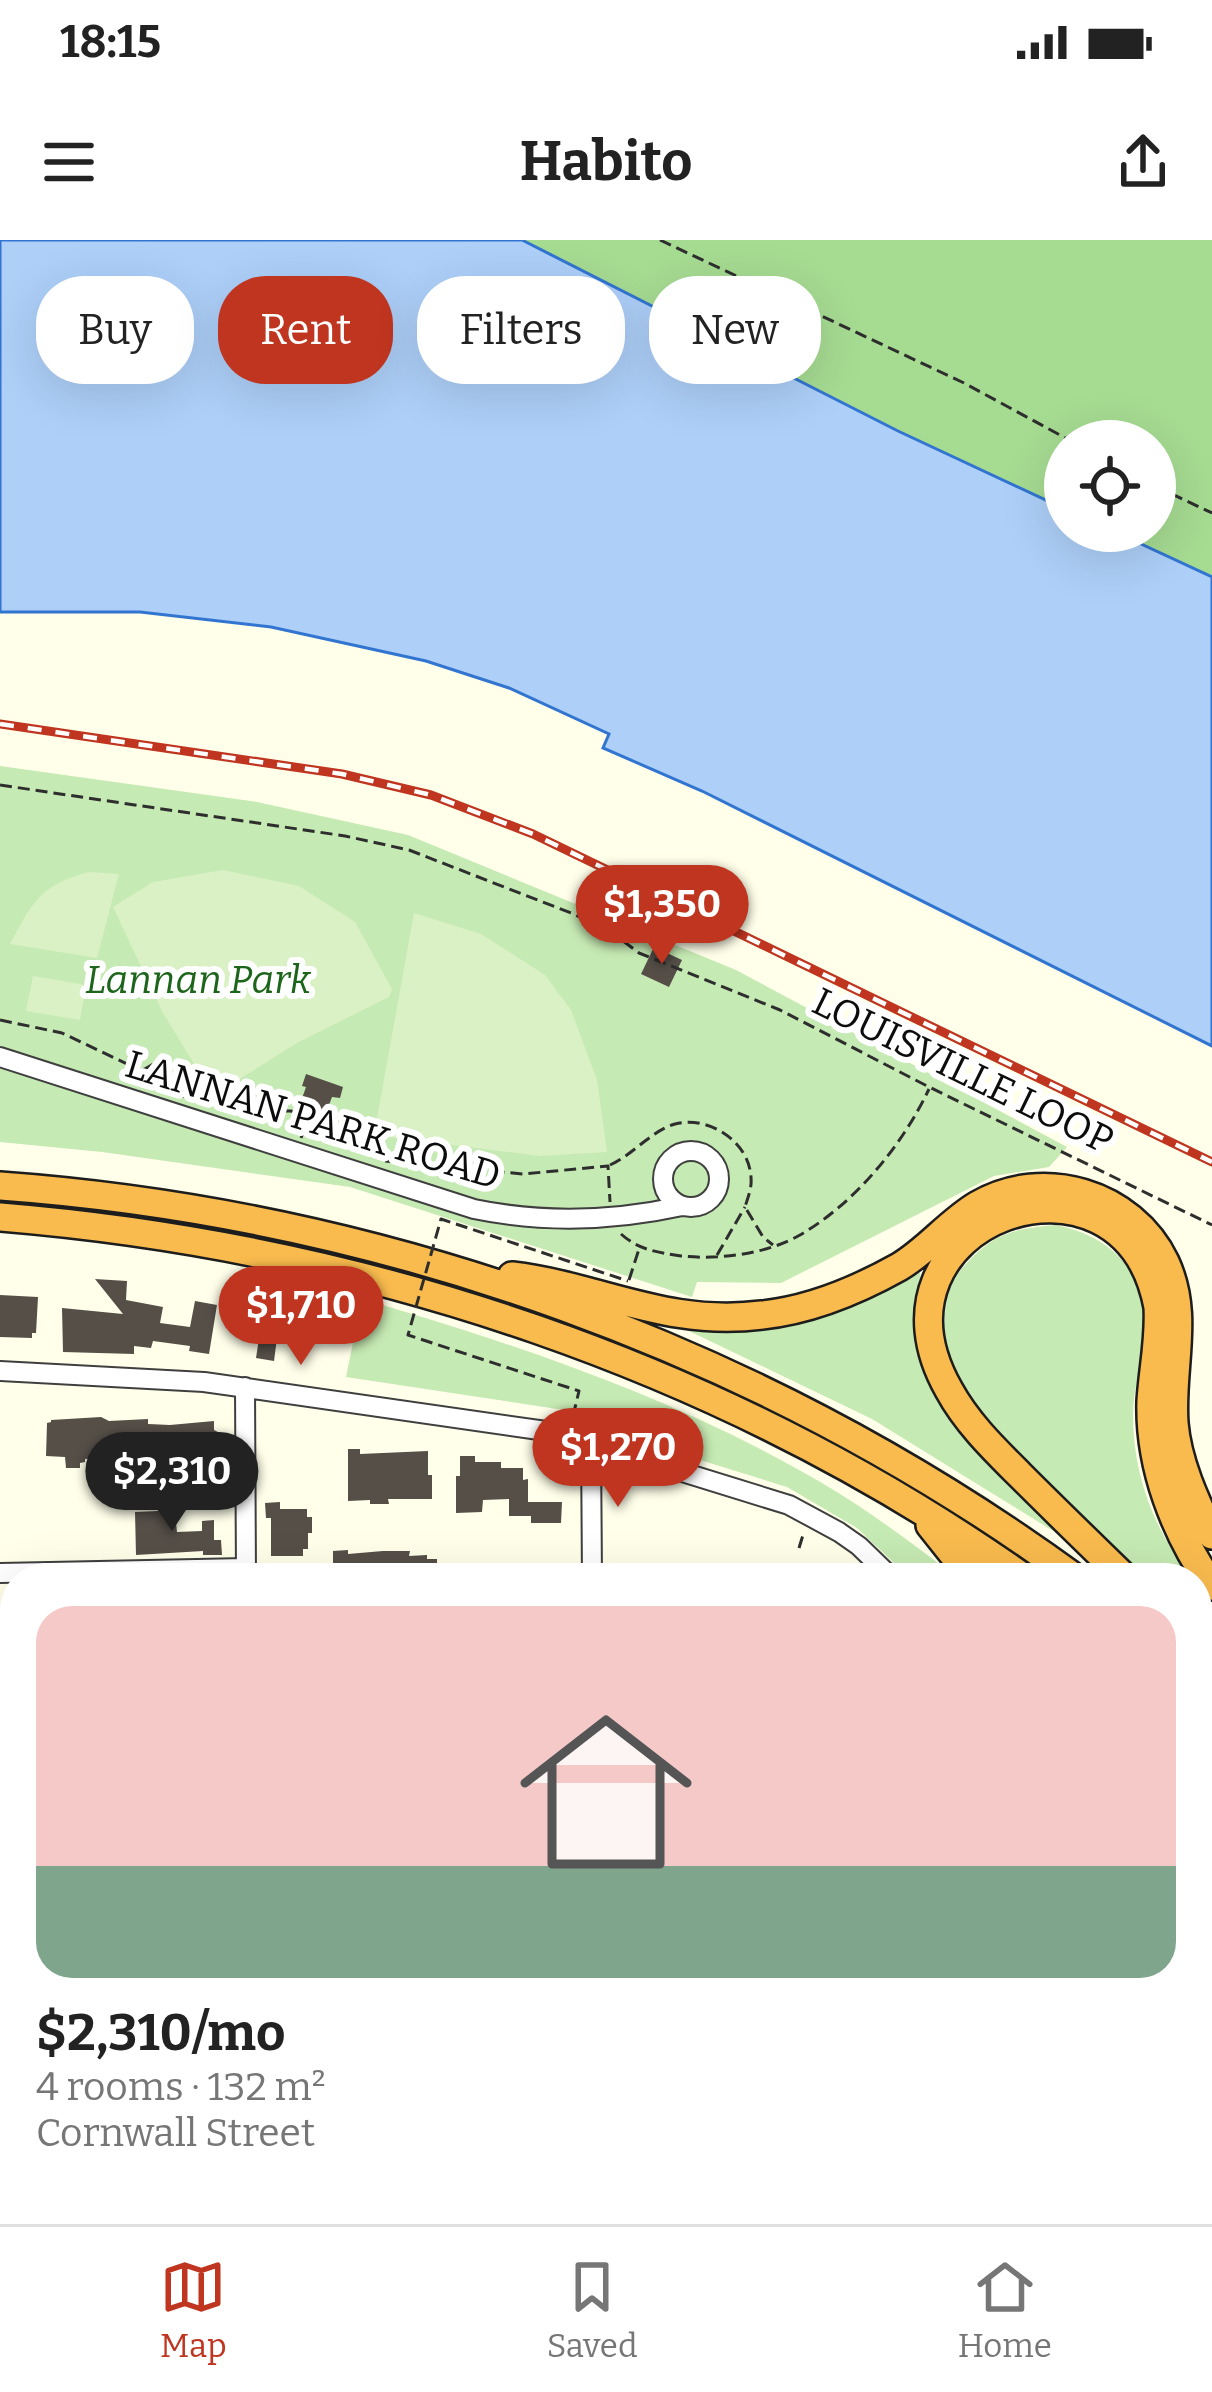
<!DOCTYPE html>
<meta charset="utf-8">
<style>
body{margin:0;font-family:Bitter,serif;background:#f2f2f2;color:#222;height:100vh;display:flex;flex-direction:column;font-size:45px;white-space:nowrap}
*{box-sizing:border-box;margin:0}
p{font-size:39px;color:#767676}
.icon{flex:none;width:66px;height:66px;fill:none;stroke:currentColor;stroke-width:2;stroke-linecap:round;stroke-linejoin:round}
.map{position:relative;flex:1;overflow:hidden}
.details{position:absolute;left:0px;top:1323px;width:1212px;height:663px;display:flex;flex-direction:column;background:#fff;border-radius:48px 48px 0 0;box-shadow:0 12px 48px #0002}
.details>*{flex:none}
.top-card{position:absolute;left:36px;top:36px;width:1140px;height:108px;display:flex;gap:24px}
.controls{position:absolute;left:1044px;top:180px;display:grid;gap:24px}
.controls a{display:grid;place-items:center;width:132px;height:132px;border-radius:50%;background:#fff;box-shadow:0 12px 48px #0002;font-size:60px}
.price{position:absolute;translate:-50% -102px;padding:0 27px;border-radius:42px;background:#bf3520;color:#fff;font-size:39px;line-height:78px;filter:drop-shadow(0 3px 6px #0008)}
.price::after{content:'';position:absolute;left:50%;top:72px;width:36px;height:27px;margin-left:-18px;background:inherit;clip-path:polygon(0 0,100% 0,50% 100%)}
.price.active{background:#222;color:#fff}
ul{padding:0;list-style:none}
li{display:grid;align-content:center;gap:24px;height:636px;padding:0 36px}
li span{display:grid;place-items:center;height:372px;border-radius:36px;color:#555}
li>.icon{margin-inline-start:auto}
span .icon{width:216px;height:216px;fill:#fffc;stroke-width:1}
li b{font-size:51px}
.tag{padding:0 42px;border-radius:48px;background:#fff;box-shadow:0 12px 48px #0002;font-size:42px;line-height:108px}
.tag.active{background:#bf3520;color:#fff}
.status{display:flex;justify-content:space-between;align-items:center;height:84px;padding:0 60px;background:#fff;direction:ltr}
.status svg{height:33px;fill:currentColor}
header{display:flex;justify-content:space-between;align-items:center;height:156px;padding:0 36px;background:#fff;font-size:54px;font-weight:700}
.menu{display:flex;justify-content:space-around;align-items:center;height:168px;border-top:3px solid #e0e0e0;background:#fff;font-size:33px;color:#767676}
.menu a{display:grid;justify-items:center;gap:6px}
.menu .active{color:#bf3520}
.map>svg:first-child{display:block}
</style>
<div class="status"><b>18:15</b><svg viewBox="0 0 49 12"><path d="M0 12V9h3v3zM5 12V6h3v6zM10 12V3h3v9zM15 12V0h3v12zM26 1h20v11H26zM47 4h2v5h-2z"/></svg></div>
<header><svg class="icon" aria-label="menu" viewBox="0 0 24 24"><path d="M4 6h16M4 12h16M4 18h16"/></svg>Habito<svg class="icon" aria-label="share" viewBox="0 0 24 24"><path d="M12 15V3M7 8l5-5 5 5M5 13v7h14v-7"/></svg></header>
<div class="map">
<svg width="1212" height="1984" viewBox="0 0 1212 1984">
<rect width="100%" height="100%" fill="#ffffea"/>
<!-- green -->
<path fill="#c6eab3" d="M0,526L257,562L408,595L736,730L1067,907L1049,927L994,936L781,1043L697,1042L692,1057L350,947L102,912L0,902Z
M1055,985C1111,995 1149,1034 1145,1093C1143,1121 1133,1147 1133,1176C1133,1236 1155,1291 1191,1338H1139C1110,1309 1082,1280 1053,1251C1017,1214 953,1156 944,1103C943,1095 944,1084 945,1075C946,1055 951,1040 965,1025C994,993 1013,989 1055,985Z
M916,1031L920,1033L921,1039L913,1085L925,1124L941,1157L1071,1302L872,1179L689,1091L684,1085Z
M362,1059C520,1105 679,1159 822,1243C870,1271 914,1305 958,1338H910L857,1288L787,1247L574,1181L577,1172L346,1137Z"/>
<!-- forest -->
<path fill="#a6db92" d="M522,0H1212V337L1113,291H1155V201H1065V269L898,191Z"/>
<!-- pitch -->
<path fill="#daf1c5" d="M223,630L299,646L355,682L392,749L389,757L297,803L224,849L207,845L163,773L113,667L153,642Z
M89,632L119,634L97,718L10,704C33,662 40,645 89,632Z
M414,673L481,694L545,735L571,770L597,840L607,912L540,916L374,895Z
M33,736L86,745L80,780L26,771Z"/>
<!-- water -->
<path fill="#adcff8" stroke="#3275d1" stroke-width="3" d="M0,0H522L898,191L1065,269V291H1113L1212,337V806L702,551L603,508L609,494L509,448L426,421L271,387L140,372H0Z"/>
<!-- building -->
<path fill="#554f48" d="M654,707L682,720L669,747L641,734Z
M306,834L343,847L340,858L332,857L326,873L300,864L306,847L302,846Z
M95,1039L127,1041L126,1060L163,1067L160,1083L190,1087L195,1061L217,1065L209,1114L189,1111L190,1106L153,1101L151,1108L134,1106V1114L63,1112L62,1068L123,1074Z
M0,1055L38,1057L36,1093H32V1098L0,1097Z
M262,1079L308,1086L306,1103L277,1098L274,1121L256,1118Z
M101,1177L109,1181L148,1179V1184L170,1185L214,1181V1190L220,1193L219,1247H232V1259L207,1260L208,1230H203L202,1214L190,1220L176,1221L174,1228L111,1231L110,1218L85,1219V1222L80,1223V1228H66L65,1217L46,1216L47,1183L51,1182V1180Z
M348,1209H360V1214L428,1211V1235H432V1259H388L389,1264H370V1260L348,1261Z
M460,1216H475V1222H501V1228H523V1240L528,1239V1262H562L561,1283H531V1276H509V1259L483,1260L482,1272L456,1273V1236H460Z
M158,1262L174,1264L177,1292L202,1291V1281L214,1280V1300H221L222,1315H203V1311L136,1315L135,1272L158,1271Z
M280,1262V1269H307V1277H312V1293H308V1309H303V1316H271V1278H266L265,1263Z
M348,1310V1314L383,1311H410L409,1316L427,1315V1319H437V1333L333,1330V1311Z
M0,1753H15V1842H0Z"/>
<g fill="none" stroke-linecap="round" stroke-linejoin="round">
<defs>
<path id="minor" d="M0,817L474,969C542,983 614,981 682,966
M663 939a28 28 0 1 1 56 0a28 28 0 1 1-56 0Z
M0,1131L204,1142L553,1192L789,1265L839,1292L859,1306L892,1338
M245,1147L246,1338
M591,1202L592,1338
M0,1333L246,1328
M0,1513H15
M1197,1618L1212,1636
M1197,1670L1212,1669
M0,1690H15
M1197,1714H1212
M1197,1855H1212
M0,1867H15
M292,1971L293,1984
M1196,1971L1198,1984"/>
<path id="highway" d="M0,946C385,974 763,1110 1075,1338
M0,977C366,1007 723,1126 1024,1338
M512,1036C602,1047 666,1087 762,1075C811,1070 856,1051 899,1027C928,1010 949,982 978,965C1043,927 1132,953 1165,1022C1190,1075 1170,1127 1174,1183C1177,1221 1195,1261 1212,1295
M930,1285L961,1324L977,1338
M1125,1338C1090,1304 1055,1270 1020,1235C994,1209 967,1183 949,1150C853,981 1124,885 1158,1067C1160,1099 1153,1129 1151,1161C1149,1227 1175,1293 1212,1346
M1197,1409L1212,1429
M1197,1475L1212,1487
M1197,1541L1212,1557"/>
</defs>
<!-- minor casing -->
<use href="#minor" stroke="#3f3f3f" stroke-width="22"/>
<!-- highway casing -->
<use href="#highway" stroke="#1d1d1d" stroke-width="32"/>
<!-- path -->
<path stroke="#2e2e2e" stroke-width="3" stroke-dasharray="12 6" stroke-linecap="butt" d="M660,0L964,143L1071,201
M1155,246L1212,273
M0,545L345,596L409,610L571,673L610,691L639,713L780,770L929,847L1212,985
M0,780L62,793L142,831L184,857
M143,830L157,822
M227,871H291L328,884L353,911
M301,898L308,879
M385,921L523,934L608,926L610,962
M610,925C634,914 651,891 675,884C710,875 750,903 751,938C752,948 748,957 745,967L763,997L773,1005
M621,994C639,1010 656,1012 681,1016C718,1020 767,1014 800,995C855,963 902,906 929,849
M717,1015L745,967
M629,1040L639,1009
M799,1308L803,1295"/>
<!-- minor -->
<use href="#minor" stroke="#fff" stroke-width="18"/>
<!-- highway -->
<use href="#highway" stroke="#f9bb4e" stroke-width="27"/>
<defs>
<path id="rail" d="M0,484L342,534L431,555L533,594L1212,922"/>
</defs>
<!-- rail casing -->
<use href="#rail" stroke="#bf3520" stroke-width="9"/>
<!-- rail -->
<use href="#rail" stroke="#fff" stroke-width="4.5" stroke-dasharray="14" stroke-linecap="butt"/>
<defs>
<path id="highway-bridge" d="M1197,1433L1212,1445"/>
</defs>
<!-- highway-bridge casing -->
<use href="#highway-bridge" stroke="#1d1d1d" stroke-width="32" stroke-linecap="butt"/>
<!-- path-bridge -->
<path stroke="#2e2e2e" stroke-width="3" stroke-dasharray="12 6" stroke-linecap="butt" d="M573,1176L579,1151L408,1095L441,979L628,1041"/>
<!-- highway-bridge -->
<use href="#highway-bridge" stroke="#f9bb4e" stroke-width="27"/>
</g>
<g text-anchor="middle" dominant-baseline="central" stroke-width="12" stroke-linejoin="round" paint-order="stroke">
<!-- park labels -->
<g font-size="39" font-style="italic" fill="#1d651b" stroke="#fff">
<text x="198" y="740">Lannan Park</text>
</g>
<!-- street labels -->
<g font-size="39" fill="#0c0c0c" stroke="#fff">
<text transform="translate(963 831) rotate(26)">LOUISVILLE LOOP</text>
<text transform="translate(313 880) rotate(17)">LANNAN PARK ROAD</text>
</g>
</g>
</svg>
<div class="controls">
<a><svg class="icon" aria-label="locate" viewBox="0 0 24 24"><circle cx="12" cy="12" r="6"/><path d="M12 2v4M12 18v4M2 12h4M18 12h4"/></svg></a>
</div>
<b class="price" style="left:662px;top:727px">$1,350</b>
<b class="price" style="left:301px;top:1128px">$1,710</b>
<b class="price" style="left:618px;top:1270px">$1,270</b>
<b class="price active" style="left:172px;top:1294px">$2,310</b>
<div class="top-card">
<a class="tag">Buy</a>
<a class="tag active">Rent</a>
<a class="tag">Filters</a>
<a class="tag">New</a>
</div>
<section class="details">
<ul>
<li><span style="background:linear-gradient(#f6c9c9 70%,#7fa58c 0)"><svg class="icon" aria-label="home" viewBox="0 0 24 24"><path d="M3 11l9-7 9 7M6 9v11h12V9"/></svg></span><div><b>$2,310/mo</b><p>4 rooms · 132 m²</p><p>Cornwall Street</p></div></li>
</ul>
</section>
</div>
<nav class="menu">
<a class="active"><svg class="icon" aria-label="map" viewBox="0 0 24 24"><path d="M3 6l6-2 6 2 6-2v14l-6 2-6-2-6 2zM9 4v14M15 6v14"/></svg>Map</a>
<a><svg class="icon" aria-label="saved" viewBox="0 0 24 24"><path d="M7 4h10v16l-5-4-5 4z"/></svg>Saved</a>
<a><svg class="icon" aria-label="home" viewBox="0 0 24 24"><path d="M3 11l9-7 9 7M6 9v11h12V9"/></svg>Home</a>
</nav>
